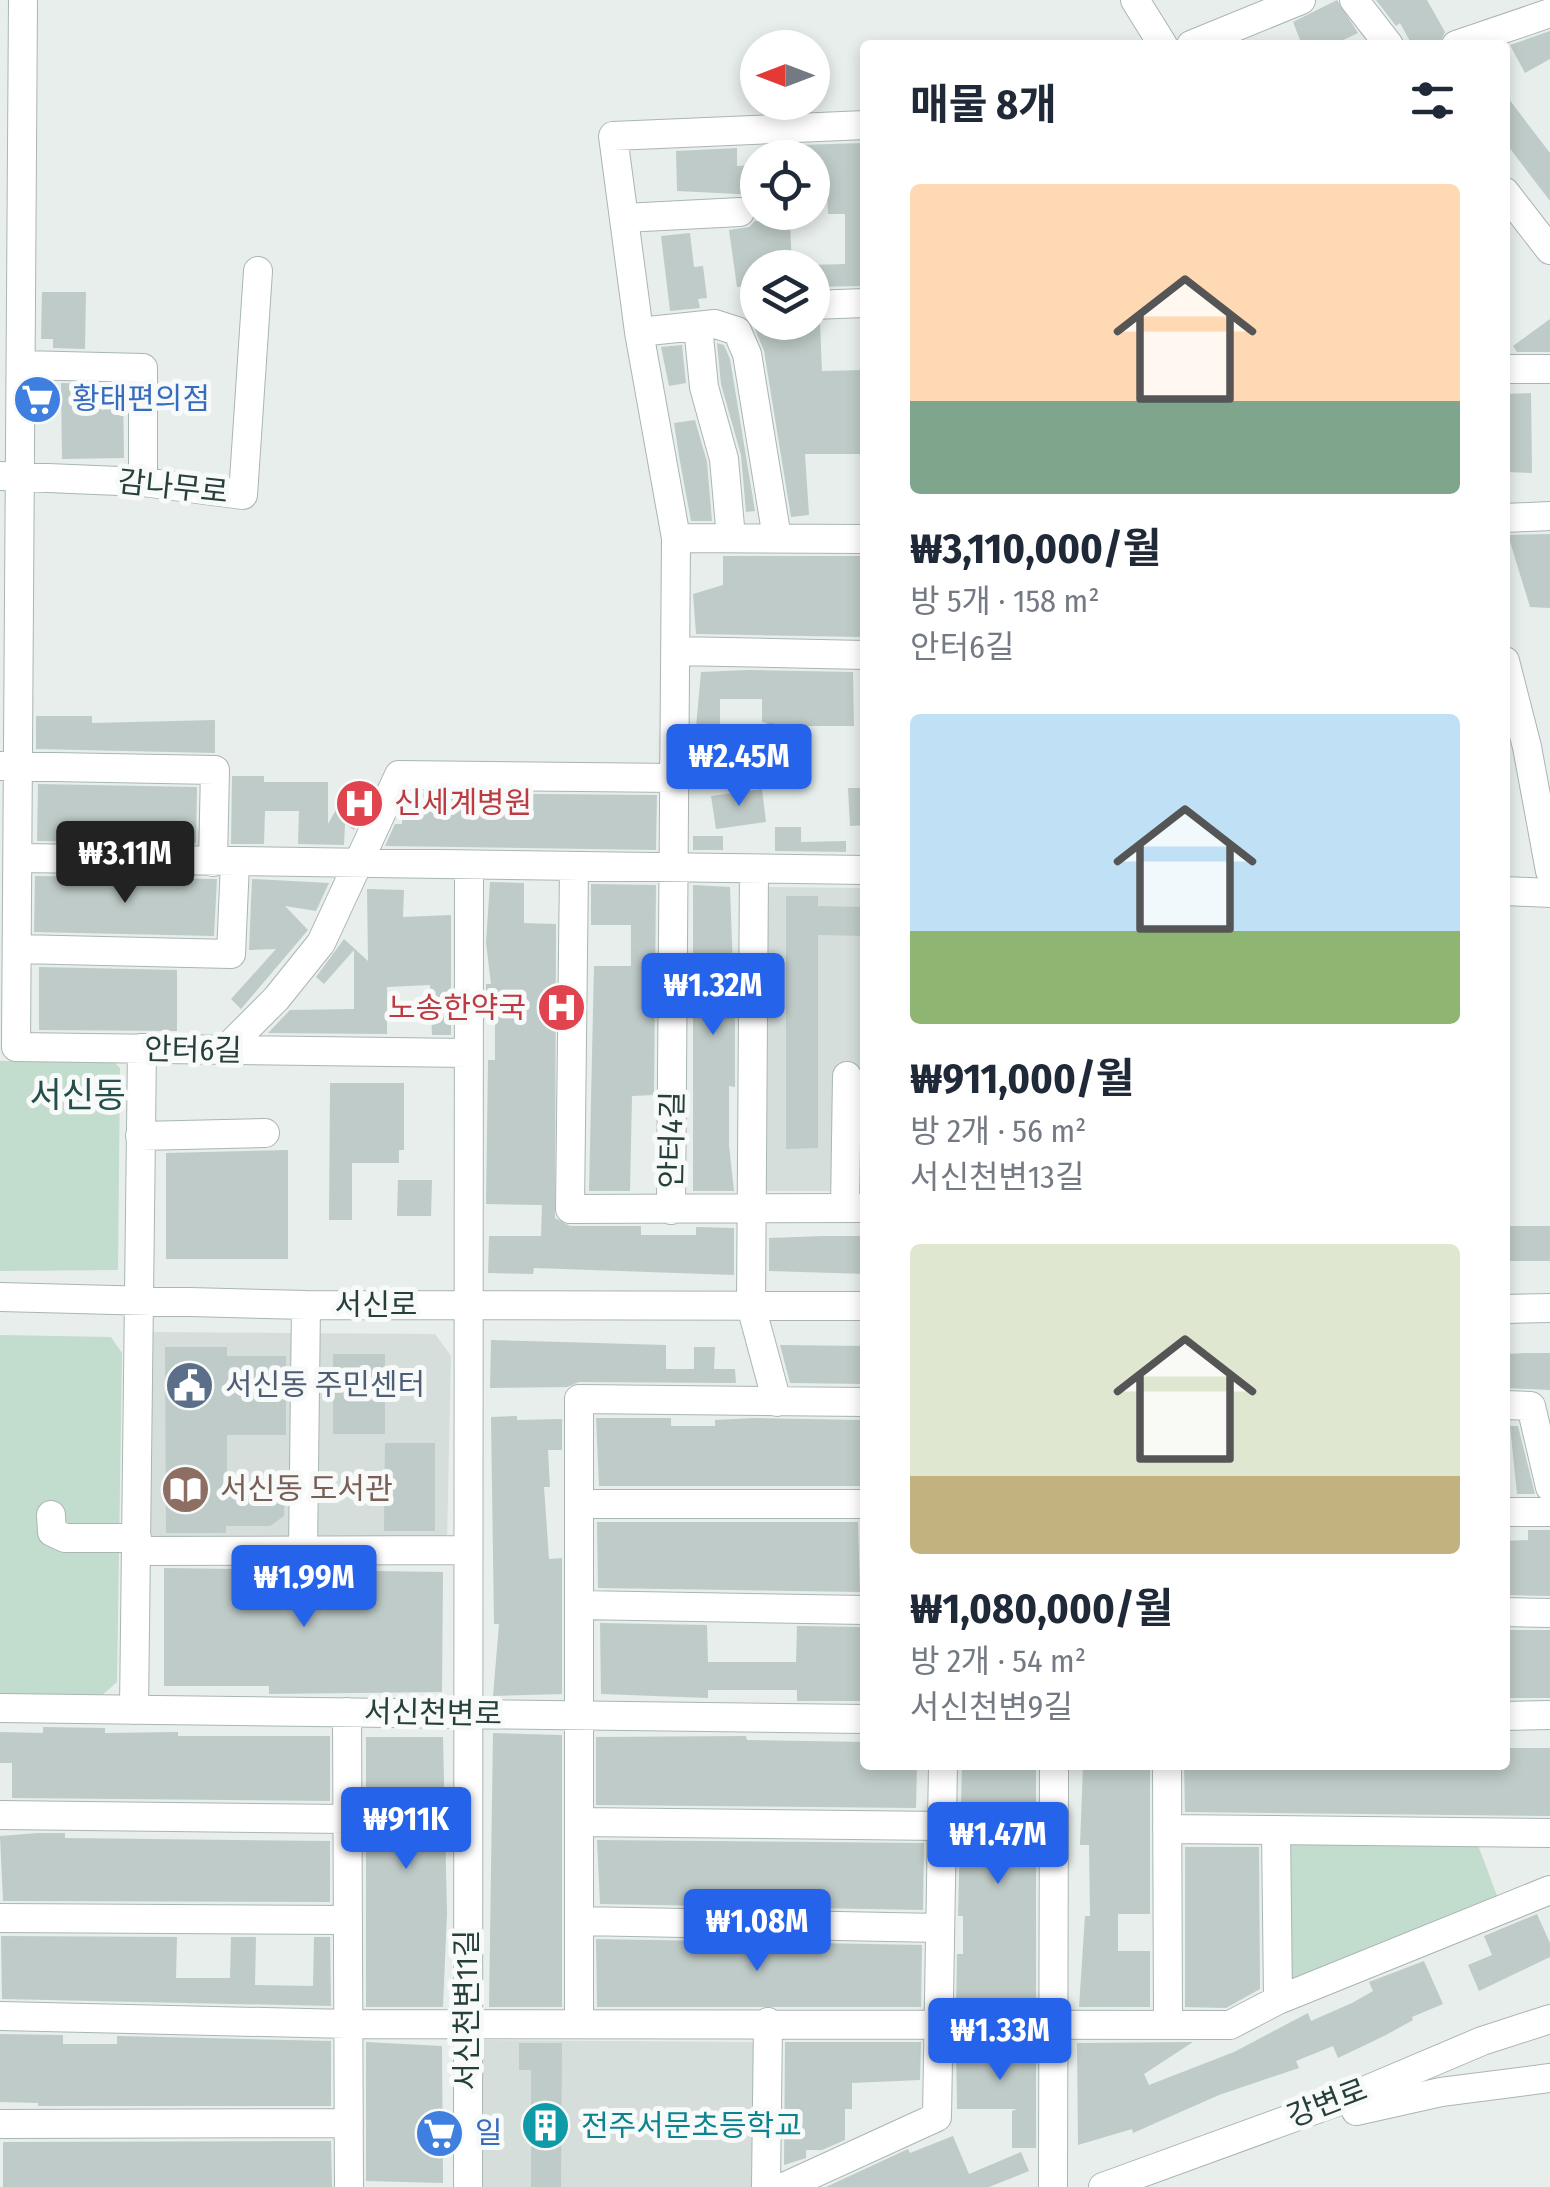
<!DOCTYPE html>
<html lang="ko">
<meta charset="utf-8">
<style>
body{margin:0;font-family:"Fira Sans Condensed","Noto Sans KR",sans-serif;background:#f6f6f7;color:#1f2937;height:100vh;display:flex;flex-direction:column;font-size:38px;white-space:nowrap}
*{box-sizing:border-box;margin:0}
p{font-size:32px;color:#747a83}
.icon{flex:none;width:55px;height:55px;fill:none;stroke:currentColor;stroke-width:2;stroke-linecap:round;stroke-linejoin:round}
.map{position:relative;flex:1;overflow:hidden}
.panel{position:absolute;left:860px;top:40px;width:650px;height:1730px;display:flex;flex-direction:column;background:#fff;border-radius:10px;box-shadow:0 5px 15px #0003}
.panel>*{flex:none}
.needle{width:65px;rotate:270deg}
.tools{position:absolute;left:740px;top:30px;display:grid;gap:20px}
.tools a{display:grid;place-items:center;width:90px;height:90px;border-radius:50%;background:#fff;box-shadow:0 5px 15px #0003;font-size:50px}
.price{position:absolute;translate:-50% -85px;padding:0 22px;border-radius:10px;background:#2563eb;color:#fff;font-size:32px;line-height:65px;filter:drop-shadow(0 2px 5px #0008)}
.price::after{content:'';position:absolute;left:50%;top:60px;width:30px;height:22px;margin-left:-15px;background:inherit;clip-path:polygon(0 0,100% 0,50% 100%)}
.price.selected{background:#222;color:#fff}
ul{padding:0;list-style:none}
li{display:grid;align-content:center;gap:20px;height:530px;padding:0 50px}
li span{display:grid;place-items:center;height:310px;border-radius:10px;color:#555}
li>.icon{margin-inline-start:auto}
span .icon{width:180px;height:180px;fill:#fffc;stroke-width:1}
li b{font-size:42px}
h2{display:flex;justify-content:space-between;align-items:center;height:120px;padding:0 50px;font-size:42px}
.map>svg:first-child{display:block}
</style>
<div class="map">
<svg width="1550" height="2187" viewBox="0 0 1550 2187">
<rect width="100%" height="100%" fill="#e7eeec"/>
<!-- built -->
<path fill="#d5dedb" d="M763,887L865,888V1191H766Z
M141,1332L435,1334L451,1356L447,1541L145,1539Z
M481,2040L754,2042L751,2187H481Z"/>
<!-- green -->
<path fill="#c2dccd" d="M0,1061L114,1062L120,1068L118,1270L0,1271Z
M0,1335L111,1337L122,1353L117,1682L98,1699L0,1697Z
M1476,1840L1499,1901L1305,1981L1286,1980L1287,1841Z"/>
<!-- building -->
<path fill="#bfcbc8" d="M1337,0L1358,33L1337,43L1302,45L1293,22Z
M1376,0H1427L1445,32L1439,45H1412L1400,23L1396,26Z
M1550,31V59L1525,73L1510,45Z
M1505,94L1550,153V201L1505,142Z
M864,143V286L812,287V265L845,264V214H828L827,194H812V158H800L799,145Z
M737,148V166L758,165V195L677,191L676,151Z
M755,221L790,222L792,268H758V286L737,287L729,230L749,227Z
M690,233L694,267L703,266L707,298L698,299L700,308L670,311L661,236Z
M42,292H86L85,349L53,348V339H41Z
M1550,319V352H1517L1513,346Z
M790,322H820L822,371L862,370L865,454H805L809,515L791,517L764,351L755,329Z
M717,343L724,345L730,359L755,511L746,512L741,455L721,384Z
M682,345L686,383L669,386L661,347Z
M61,383L123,385L124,458L62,459Z
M1531,393L1532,473L1505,472V394Z
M695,420L707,462L712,521H691L679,456L674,423Z
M1550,534V608L1530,607L1508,535Z
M723,556H861V637L696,634L693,594L723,585Z
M748,670L853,672L854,726H783L762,722V699H720V732L695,738L701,672Z
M36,716H92V723L215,720V753L36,749Z
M232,776H264V782H328V824L350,785L370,797L354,830L345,824L344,845L298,844L299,811H265L264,844H231Z
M38,784L197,787L196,843L37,841Z
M848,788H865V825L850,826Z
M762,789L766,822L716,829L711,796Z
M410,793L657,795L656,850L385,846L395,824H402V811Z
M775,827H801V842L846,841V852L775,851Z
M693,836H723V850H693Z
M35,876L217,879L214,936L34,932Z
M252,879L329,883L316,911L285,906L308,930L241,1009L231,999L276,949L249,950Z
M490,882L524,883V923L556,924L555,1218L570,1226H641V1235H696V1227L734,1228V1275L534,1268L533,1274L488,1273L489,1236H541L542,1205L486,1204L488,1060H495V1020H486V984H491L486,943Z
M591,884L656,885L654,1095L632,1096L630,1191H589L594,966H631V925H591Z
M693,885L730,887L735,1027V1087L729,1086V1145L734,1191H693Z
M367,889L404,890L403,917L451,915V1035H432L430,985L387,987V1034L268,1033L290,1010L354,1009V950L324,984L316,977L344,939L368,961Z
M786,896H818V906L865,907V936L818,935V1148L786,1149Z
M39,967L177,970V1031L39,1030Z
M330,1083H404V1150H399V1163H352V1220H329Z
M288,1150V1259H166V1153Z
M398,1180H432L431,1216H397Z
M1505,1226H1550V1261H1505Z
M823,1236H865V1274L769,1271V1238Z
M491,1340L666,1345V1369H694V1347H715L714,1369H735L736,1383L579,1382L567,1387L490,1388Z
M780,1345L865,1346V1384L790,1383Z
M165,1347H227V1356H286V1435H227V1486H285L284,1516L270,1526H226V1533H166Z
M1527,1353H1550V1390L1505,1388V1354Z
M333,1354H385V1434H333Z
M517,1416V1420L562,1419V1450H548L550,1487H544L549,1559L562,1558V1694L493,1696L499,1624H494L491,1417Z
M596,1418H671V1426H715V1420L755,1418L861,1420L860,1486H599Z
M1510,1426H1518L1535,1494H1517Z
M385,1443H435V1531H384Z
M597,1522H858L860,1592L598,1588Z
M1528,1530H1550V1596L1505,1595V1541L1528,1540Z
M164,1568L443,1572L442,1692L269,1694V1686H164Z
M600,1623L707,1625L708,1662H796L797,1626L862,1627V1701H797V1690H708V1698L601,1694Z
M1505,1630H1550V1698H1505Z
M43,1727L105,1728V1733L178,1732V1736H330V1801L12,1798V1763H0V1732L43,1733Z
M493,1733L562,1735V2007H489Z
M746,1736L747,1740L865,1742V1765H917L916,1808L596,1805V1737Z
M366,1737H443L447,1913L443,2007H366Z
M1505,1748H1550V1816L1185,1812L1184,1765H1505Z
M962,1765H1036V2007H956L957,1954H963V1916H958Z
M1083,1765H1150V1914H1118V1951H1150V2007H1079L1085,1916H1090L1089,1845H1080Z
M38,1833H65V1838L330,1841V1902L3,1901L0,1836Z
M597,1840L924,1843L923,1910L600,1904Z
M1185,1847H1259L1260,1989L1226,2008L1185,2007Z
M1537,1914L1550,1943V1957L1479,1991L1468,1965L1492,1955L1484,1936Z
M1,1936L177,1937L176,1978H230L231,1937H256L255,1985L313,1986L314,1937H330L331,2006L2,1999Z
M596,1939L922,1945L921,2007H597Z
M1424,1961L1443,2004L1412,2017L1413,2020L1386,2035L1338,2058L1333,2046L1296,2061L1299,2068L1219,2095L1133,2133L1132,2129L1078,2145L1077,2043L1193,2042L1144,2074L1149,2085L1234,2052L1308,2013L1311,2021L1352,2003L1373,1991L1369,1982Z
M0,2034L63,2035V2044H117V2036L331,2041V2106H38V2103L0,2102Z
M366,2042L442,2046L443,2183L366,2181Z
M785,2042H921L920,2080L852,2083V2109H845V2140L822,2150H806V2158L784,2165Z
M956,2042H1036V2148H1012V2111L1017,2109H957Z
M519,2043H562L561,2187H531V2070H519Z
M953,2136L969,2174L1021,2152L1029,2171L989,2187H826L908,2149L910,2153Z
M331,2141L332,2187H3V2142Z"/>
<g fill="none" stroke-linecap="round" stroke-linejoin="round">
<defs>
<path id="minor" d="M23,0L16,1047L468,1053
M1135,0L1163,45
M1354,0L1389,45
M1191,45L1301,0
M1456,45L1550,13
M1505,192L1550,250
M624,218L740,212
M812,305L865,303
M698,326L704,387L724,459L731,538
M639,332L715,324L737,331L747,354L777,538
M22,365L143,368V482
M1505,369H1550
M0,476L143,482L243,495L258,271
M1505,518L1550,516
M676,538L865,539
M676,651L865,655
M1505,661L1527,747L1550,871
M676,760L770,738
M0,766L215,770L213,862
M19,858L865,870
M574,868L570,1209L865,1208
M754,870L751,1306L777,1402
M1505,891L1550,893
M18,949L231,954L235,863
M224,1051L276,999L321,943L399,775L676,778
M140,1136L265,1133
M845,1208L847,1076
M671,1210L676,538L639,332L613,136L865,125
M0,1297L306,1305L865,1306
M1505,1309L1550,1308
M1505,1405L1531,1406L1550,1487
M579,1504H865
M1505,1512H1550
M51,1515L52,1532L65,1538H137
M137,1551L465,1550
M303,1551L306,1305
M579,1605L865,1610
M1505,1612L1550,1613
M0,1708L865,1719
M134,1710L142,1048
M347,1712L349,2187
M1505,1716L1550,1715
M1167,1765L1168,2023
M0,1815L347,1819
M579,1822L942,1826
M1167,1829L1550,1833
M1276,1830L1278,2000
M0,1918L348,1920
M579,1921L940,1928
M0,2016L348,2024L1230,2025L1278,2000L1550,1890
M579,2022V1399L865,1402
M1350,2097L1356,2111L1441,2092L1550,2078
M0,2124L349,2123
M468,2187L469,868
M766,2187L768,2022
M784,2187L937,2117L943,1765
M1053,2187L1054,1765
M1103,2187L1350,2097L1482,2041L1550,2019"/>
</defs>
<!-- minor casing -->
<use href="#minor" stroke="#aab6b3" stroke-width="30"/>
<!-- minor -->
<use href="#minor" stroke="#fff" stroke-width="28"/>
</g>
<!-- icons -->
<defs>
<symbol id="supermarket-disc" viewBox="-11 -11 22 22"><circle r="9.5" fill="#3f7fe0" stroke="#f7faf9"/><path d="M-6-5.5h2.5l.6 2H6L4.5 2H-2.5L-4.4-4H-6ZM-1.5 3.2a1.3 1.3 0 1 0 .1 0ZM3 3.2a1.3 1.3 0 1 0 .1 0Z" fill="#fff"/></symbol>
<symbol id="hospital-disc" viewBox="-11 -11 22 22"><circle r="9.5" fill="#e0444e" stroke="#f7faf9"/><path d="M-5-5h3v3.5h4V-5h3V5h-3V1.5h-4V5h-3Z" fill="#fff"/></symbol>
<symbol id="civic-disc" viewBox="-11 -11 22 22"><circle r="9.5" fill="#5c6f8a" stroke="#f7faf9"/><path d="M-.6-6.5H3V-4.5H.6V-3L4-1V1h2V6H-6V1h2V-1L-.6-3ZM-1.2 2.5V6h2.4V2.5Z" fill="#fff"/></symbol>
<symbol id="library-disc" viewBox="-11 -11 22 22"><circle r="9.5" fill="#8d6e63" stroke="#f7faf9"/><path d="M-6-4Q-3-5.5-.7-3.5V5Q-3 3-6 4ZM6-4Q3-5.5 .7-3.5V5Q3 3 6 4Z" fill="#fff"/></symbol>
<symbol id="building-disc" viewBox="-11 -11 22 22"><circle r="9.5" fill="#0f9aa8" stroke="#f7faf9"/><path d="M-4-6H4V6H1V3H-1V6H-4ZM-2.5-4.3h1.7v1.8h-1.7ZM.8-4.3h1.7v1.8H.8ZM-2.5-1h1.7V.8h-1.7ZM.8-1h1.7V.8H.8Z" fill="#fff"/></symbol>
</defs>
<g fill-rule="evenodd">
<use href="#supermarket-disc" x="10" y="372" width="55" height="55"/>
<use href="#hospital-disc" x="332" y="776" width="55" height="55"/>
<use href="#hospital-disc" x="534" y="980" width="55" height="55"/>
<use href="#civic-disc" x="162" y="1358" width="55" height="55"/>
<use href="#library-disc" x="158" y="1462" width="55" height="55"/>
<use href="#building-disc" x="518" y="2098" width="55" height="55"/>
<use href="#supermarket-disc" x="412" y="2106" width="55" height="55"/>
</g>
<g text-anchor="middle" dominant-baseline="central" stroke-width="10" stroke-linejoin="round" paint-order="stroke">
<!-- shop labels -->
<g font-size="30" fill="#366cbe" stroke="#f7faf9" text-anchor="start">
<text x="72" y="399">황태편의점</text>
<text x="475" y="2133">일</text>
</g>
<!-- street labels -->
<g font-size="30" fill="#273f3b" stroke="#f7faf9">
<text transform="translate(173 487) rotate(6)">감나무로</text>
<text transform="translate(193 1050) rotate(1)">안터6길</text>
<text transform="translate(672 1140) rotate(-89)">안터4길</text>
<text x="376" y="1305">서신로</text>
<text transform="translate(433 1713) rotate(1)">서신천변로</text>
<text transform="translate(467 2010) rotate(-90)">서신천변11길</text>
<text transform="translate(1327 2103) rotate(-21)">강변로</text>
</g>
<!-- health labels -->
<g font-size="30" fill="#be3a42" stroke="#f7faf9" text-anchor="start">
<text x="394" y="803">신세계병원</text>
<text x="526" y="1008" text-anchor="end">노송한약국</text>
</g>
<!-- service labels -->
<g font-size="30" fill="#4e5e75" stroke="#f7faf9" text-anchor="start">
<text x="225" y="1385">서신동 주민센터</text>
</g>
<!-- education labels -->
<g font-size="30" fill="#785e54" stroke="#f7faf9" text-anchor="start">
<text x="220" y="1489">서신동 도서관</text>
</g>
<!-- culture labels -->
<g font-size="30" fill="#0d838f" stroke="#f7faf9" text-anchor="start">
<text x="581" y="2126">전주서문초등학교</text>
</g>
<!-- quarter labels -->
<g font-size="35" fill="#254f4a" stroke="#f7faf9">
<text x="78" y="1095">서신동</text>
</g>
</g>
</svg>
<div class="tools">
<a><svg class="needle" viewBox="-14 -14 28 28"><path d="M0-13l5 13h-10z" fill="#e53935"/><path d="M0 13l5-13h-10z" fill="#747a83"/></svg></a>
<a><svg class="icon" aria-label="locate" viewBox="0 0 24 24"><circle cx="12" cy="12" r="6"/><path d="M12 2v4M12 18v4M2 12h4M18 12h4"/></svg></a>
<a><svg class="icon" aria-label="layers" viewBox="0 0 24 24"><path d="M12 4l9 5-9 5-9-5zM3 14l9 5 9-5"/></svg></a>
</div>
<b class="price" style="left:739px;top:809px">₩2.45M</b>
<b class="price selected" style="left:125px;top:906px">₩3.11M</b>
<b class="price" style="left:713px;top:1038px">₩1.32M</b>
<b class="price" style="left:304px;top:1630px">₩1.99M</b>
<b class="price" style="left:406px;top:1872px">₩911K</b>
<b class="price" style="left:998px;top:1887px">₩1.47M</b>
<b class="price" style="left:757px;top:1974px">₩1.08M</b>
<b class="price" style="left:1000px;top:2083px">₩1.33M</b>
<section class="panel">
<h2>매물 8개<svg class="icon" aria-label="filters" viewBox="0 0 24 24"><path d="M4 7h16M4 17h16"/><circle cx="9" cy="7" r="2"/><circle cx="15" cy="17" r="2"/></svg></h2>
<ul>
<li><span style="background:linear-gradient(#ffd9b3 70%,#7fa58c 0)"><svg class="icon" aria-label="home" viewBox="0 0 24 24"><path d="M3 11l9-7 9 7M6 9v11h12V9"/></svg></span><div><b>₩3,110,000/월</b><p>방 5개 · 158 m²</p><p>안터6길</p></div></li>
<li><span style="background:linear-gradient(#bfe0f5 70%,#8fb573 0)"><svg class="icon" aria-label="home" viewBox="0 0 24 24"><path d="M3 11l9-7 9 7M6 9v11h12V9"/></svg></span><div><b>₩911,000/월</b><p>방 2개 · 56 m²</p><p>서신천변13길</p></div></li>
<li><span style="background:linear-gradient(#dfe7d0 75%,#c2b280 0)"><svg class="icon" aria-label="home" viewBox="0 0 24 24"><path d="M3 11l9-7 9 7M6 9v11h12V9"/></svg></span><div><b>₩1,080,000/월</b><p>방 2개 · 54 m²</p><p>서신천변9길</p></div></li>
</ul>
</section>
</div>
